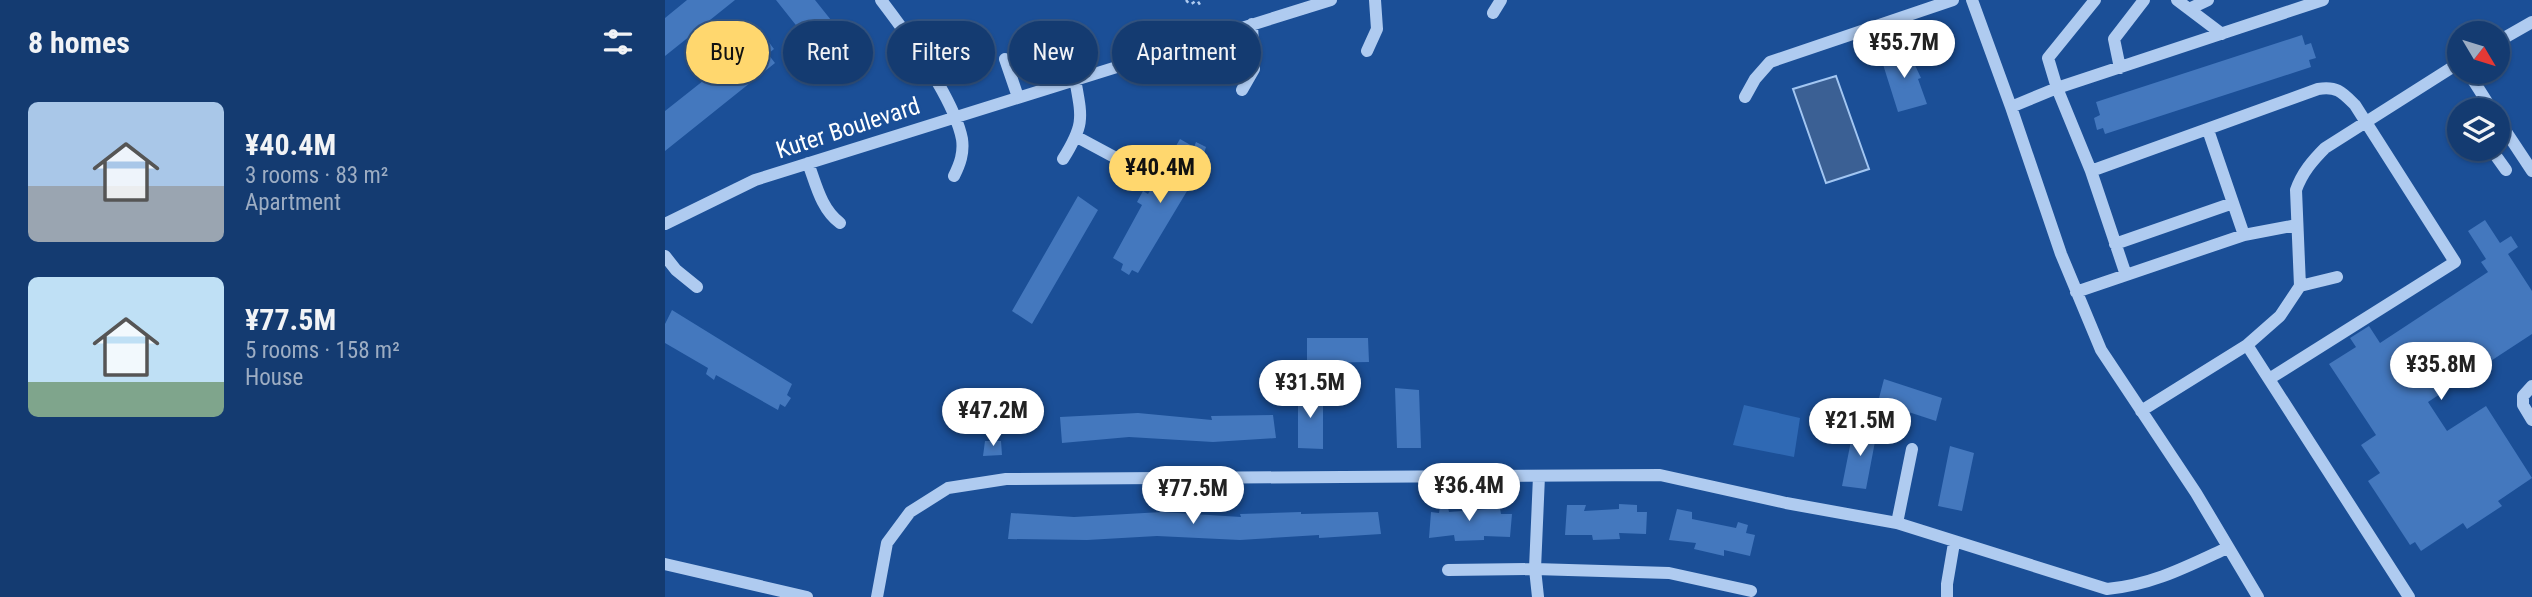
<!DOCTYPE html>
<meta charset="utf-8">
<style>
body{margin:0;font-family:"Roboto Condensed",sans-serif;background:#214679;color:#f1f3f6;height:100vh;display:flex;flex-direction:column;font-size:26px;white-space:nowrap}
*{box-sizing:border-box;margin:0}
p{font-size:23px;color:#9dadc3}
.icon{flex:none;width:38px;height:38px;fill:none;stroke:currentColor;stroke-width:2;stroke-linecap:round;stroke-linejoin:round}
.map{position:relative;flex:1;overflow:hidden}
.details{display:flex;flex-direction:column;background:#143b71;width:665px}
.details>*{flex:none}
.guide{position:absolute;left:21px;top:21px;width:665px;height:63px;display:flex;gap:14px}
.needle{width:46px;rotate:128deg}
.controls{position:absolute;left:1782px;top:21px;display:grid;gap:14px}
.controls a{display:grid;place-items:center;width:63px;height:63px;border-radius:50%;background:#143b71;box-shadow:0 2px 5px #0004,0 0 0 2px #335584;font-size:35px}
.price{position:absolute;translate:-50% -60px;padding:0 16px;border-radius:24px;background:#fff;color:#222;font-size:23px;line-height:46px;filter:drop-shadow(0 2px 4px #0008)}
.price::after{content:'';position:absolute;left:50%;top:42px;width:21px;height:16px;margin-left:-10px;background:inherit;clip-path:polygon(0 0,100% 0,50% 100%)}
.price.active{background:#ffd76e;color:#111}
ul{padding:0;list-style:none}
li{display:flex;align-items:center;gap:21px;height:175px;padding:0 28px}
li span{display:grid;place-items:center;flex:none;width:196px;height:140px;border-radius:10px;color:#555}
li>.icon{margin-inline-start:auto}
span .icon{width:84px;height:84px;fill:#fffc;stroke-width:1}
li b{font-size:30px}
h2{display:flex;justify-content:space-between;align-items:center;height:84px;padding:0 28px;font-size:30px}
.chip{padding:0 24px;border-radius:32px;background:#143b71;box-shadow:0 2px 5px #0004,0 0 0 2px #335584;font-size:24px;line-height:63px}
.chip.active{background:#ffd76e;color:#111}
main{display:flex;flex:1;min-height:0}
.map>svg:first-child{display:block}
</style>
<main>
<section class="details">
<h2>8 homes<svg class="icon" aria-label="filters" viewBox="0 0 24 24"><path d="M4 7h16M4 17h16"/><circle cx="9" cy="7" r="2"/><circle cx="15" cy="17" r="2"/></svg></h2>
<ul>
<li><span style="background:linear-gradient(#a9c7e8 60%,#9aa5b1 0)"><svg class="icon" aria-label="home" viewBox="0 0 24 24"><path d="M3 11l9-7 9 7M6 9v11h12V9"/></svg></span><div><b>¥40.4M</b><p>3 rooms · 83 m²</p><p>Apartment</p></div></li>
<li><span style="background:linear-gradient(#bfe0f5 75%,#7fa58c 0)"><svg class="icon" aria-label="home" viewBox="0 0 24 24"><path d="M3 11l9-7 9 7M6 9v11h12V9"/></svg></span><div><b>¥77.5M</b><p>5 rooms · 158 m²</p><p>House</p></div></li>
</ul>
</section>
<div class="map">
<svg width="1867" height="597" viewBox="0 0 1867 597">
<rect width="100%" height="100%" fill="#1b4f97"/>
<!-- green -->
<path fill="#2f69b4" d="M1079,405L1135,418L1129,457L1068,445Z"/>
<!-- water -->
<path fill="#3b6094" stroke="#a2c6f2" stroke-width="2" d="M1171,76L1204,169L1161,183L1128,89Z"/>
<!-- building -->
<path fill="#4478be" d="M22,0H70L0,56V18Z
M111,0H150L186,45L177,51L181,56L169,65L164,60L161,63Z
M1637,35L1640,45L1646,43L1651,58L1644,60L1646,67L1440,134L1438,128L1432,130L1429,118L1435,115L1431,102Z
M100,37L109,49L103,54L110,63L0,151V111L91,39L94,42Z
M1241,46L1256,78L1253,79L1262,104L1233,112L1216,58Z
M515,139L529,147L531,142L541,147L539,153L543,156L473,273L467,270L464,275L456,270L458,264L448,258L477,205L472,202L478,191L483,194Z
M413,196L433,210L367,324L347,311Z
M1820,220L1835,243L1846,236L1853,247L1843,254L1867,291V334L1763,402L1782,431L1821,406L1867,478L1833,501L1837,506L1802,529L1798,523L1756,551L1750,542L1745,545L1703,481L1715,473L1696,445L1711,435L1664,364L1691,347L1685,338L1704,326L1715,343L1823,272L1816,262L1821,259L1803,231Z
M7,310L127,384L122,395L126,398L120,407L115,404L113,410L51,375L49,380L41,374L43,368L0,343V324Z
M642,338H703L704,362L642,363Z
M1219,379L1277,398L1271,421L1213,402Z
M730,388L754,390L756,448H732Z
M633,391L658,394V449L633,448Z
M473,413L547,420L546,416L608,415L611,438L548,442L464,437L397,443L395,417Z
M1189,426L1212,431L1201,489L1177,486Z
M320,441H336L337,455L318,456Z
M1285,446L1309,453L1297,511L1273,506Z
M778,485L784,512L835,508L836,514H847L845,537L819,536V540L790,541L789,535L764,538L766,512L774,513Z
M954,504L972,505V512H982L981,534L954,533L955,539L928,540L927,535H900L902,505H921L919,511L954,509Z
M1012,509L1027,512V519L1071,528L1073,522L1083,525L1081,533L1090,535L1085,556L1059,550V556L1029,549L1031,543L1004,540Z
M497,512L576,517L575,514L636,512V514L713,512L716,534L654,538V535L575,540L492,536L422,540L343,539L346,513L409,517Z"/>
<g fill="none" stroke-linecap="round" stroke-linejoin="round">
<!-- path -->
<path stroke="#afcbf0" stroke-width="2.5" stroke-dasharray="3.5 5" stroke-linecap="butt" d="M521,0L525,5L532,0L537,8"/>
<!-- minor -->
<path stroke="#afcbf0" stroke-width="12" d="M216,0C242,34 289,98 297,139C299,153 295,164 289,176
M1307,0L1346,107L1396,254L1436,350L1531,493L1593,597
M1430,0L1383,58L1392,88L1426,171L1461,275
M1512,0L1557,34
M1524,9L1543,0
M828,13L836,0
M1832,42L1867,22
M702,51L712,29L710,0
M340,59L353,97
M1455,68L1449,39L1479,0
M1803,72L1827,110
M577,90L589,69L587,24
M1080,97L1090,79L1105,62L1288,0
M1346,107L1392,88L1658,0
M1798,108L1800,110
M1832,118L1867,171
M1543,130L1579,235
M412,137L466,166
M1826,149L1841,170
M398,159C420,124 417,118 410,79
M143,163C151,184 156,209 175,223
M1426,171L1653,89C1672,86 1677,92 1690,105L1790,262L1604,379
M0,224L90,180L666,0
M1450,244L1568,203
M0,256L11,270L32,287
M1635,286L1672,277
M1411,292L1579,235L1632,225
M1582,345L1744,597
M1867,386L1858,396V405L1867,420
M1476,411L1582,345L1615,316L1635,286L1631,190C1637,173 1647,161 1660,148L1794,63
M1232,523L1247,449
M0,564L142,597
M783,570L870,569L1004,573L1086,591
M212,597L222,543L245,512L283,488L341,479L995,475L1121,503L1232,523L1442,589C1487,585 1521,567 1562,548
M873,597L870,569L874,476
M1282,597V584L1289,543"/>
</g>
<g text-anchor="middle" dominant-baseline="central" stroke-width="5" stroke-linejoin="round" paint-order="stroke">
<!-- street labels -->
<g font-size="24" fill="#fff" stroke="#1b4f97">
<text transform="translate(183 128) rotate(-18)">Kuter Boulevard</text>
</g>
</g>
</svg>
<div class="controls">
<a><svg class="needle" viewBox="-14 -14 28 28"><path d="M0-13l5 13h-10z" fill="#e53935"/><path d="M0 13l5-13h-10z" fill="#9dadc3"/></svg></a>
<a><svg class="icon" aria-label="layers" viewBox="0 0 24 24"><path d="M12 4l9 5-9 5-9-5zM3 14l9 5 9-5"/></svg></a>
</div>
<b class="price" style="left:1239px;top:80px">¥55.7M</b>
<b class="price active" style="left:495px;top:205px">¥40.4M</b>
<b class="price" style="left:1776px;top:402px">¥35.8M</b>
<b class="price" style="left:645px;top:420px">¥31.5M</b>
<b class="price" style="left:328px;top:448px">¥47.2M</b>
<b class="price" style="left:1195px;top:458px">¥21.5M</b>
<b class="price" style="left:804px;top:523px">¥36.4M</b>
<b class="price" style="left:528px;top:526px">¥77.5M</b>
<div class="guide">
<a class="chip active">Buy</a>
<a class="chip">Rent</a>
<a class="chip">Filters</a>
<a class="chip">New</a>
<a class="chip">Apartment</a>
</div>
</div>
</main>
